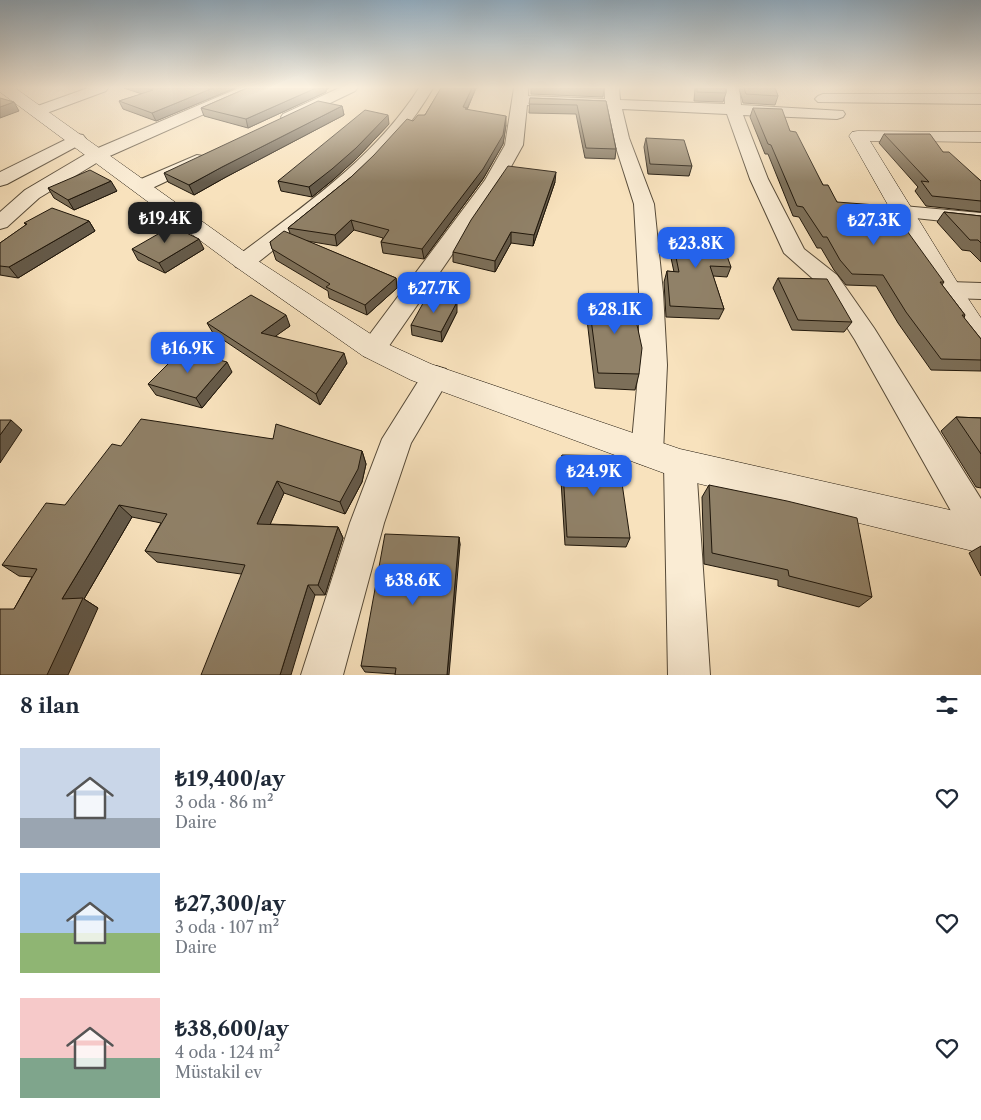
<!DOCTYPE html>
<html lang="tr">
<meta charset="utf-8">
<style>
body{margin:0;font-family:"Libre Caslon Text",serif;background:#f2f2f3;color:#1f2937;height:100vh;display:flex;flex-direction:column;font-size:19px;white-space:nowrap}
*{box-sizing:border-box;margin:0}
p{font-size:16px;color:#747a83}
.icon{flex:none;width:28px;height:28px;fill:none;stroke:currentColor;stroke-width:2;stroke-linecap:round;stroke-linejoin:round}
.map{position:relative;height:675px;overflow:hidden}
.details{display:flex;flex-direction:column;background:#fff;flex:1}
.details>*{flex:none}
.price{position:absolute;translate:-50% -42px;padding:0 11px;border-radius:10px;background:#2563eb;color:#fff;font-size:16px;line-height:32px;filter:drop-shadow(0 1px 2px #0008)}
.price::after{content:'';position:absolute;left:50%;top:30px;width:15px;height:11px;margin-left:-8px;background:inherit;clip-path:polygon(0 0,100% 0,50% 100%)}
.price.selected{background:#222;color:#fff}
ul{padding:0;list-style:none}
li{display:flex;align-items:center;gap:15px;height:125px;padding:0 20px}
li span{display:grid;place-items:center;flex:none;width:140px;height:100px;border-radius:0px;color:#555}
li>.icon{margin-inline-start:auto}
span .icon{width:60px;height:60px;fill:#fffc;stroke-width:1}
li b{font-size:21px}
h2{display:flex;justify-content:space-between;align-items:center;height:60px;padding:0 20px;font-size:21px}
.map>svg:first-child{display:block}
</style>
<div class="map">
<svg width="981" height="675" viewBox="0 0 981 675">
<rect width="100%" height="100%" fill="#f8e2bd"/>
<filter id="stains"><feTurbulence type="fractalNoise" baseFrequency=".004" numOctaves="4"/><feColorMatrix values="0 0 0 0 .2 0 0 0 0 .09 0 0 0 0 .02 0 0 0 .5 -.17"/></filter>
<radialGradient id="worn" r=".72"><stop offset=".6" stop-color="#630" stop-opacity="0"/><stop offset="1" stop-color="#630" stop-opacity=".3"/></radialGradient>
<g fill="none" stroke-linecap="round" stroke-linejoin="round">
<defs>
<path id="street" d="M88,88H108L106,91L44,114H32L30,111L32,108Z
M239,88H258L256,91L103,159L39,198L7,227L0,229V212L25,190L91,151Z
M339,88H357L355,91L295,120H283L281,117L283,114Z
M419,88H433C390,163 319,214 252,267L244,269L236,267L233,262L236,257C302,207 374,159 419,88Z
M514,88H528V96L605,99V88H619L620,100L725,104V88H739L741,105L843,111L845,114L843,117L837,119L743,115L768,179L804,249L837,275L874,328L981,499V548L969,543L855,340L820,285L784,253L750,179L727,114L622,109L629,138L654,204L663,292L667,365L663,452L658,462L647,466L636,462L631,452L639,365V292L634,204L613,138L606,108L527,105L523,145L503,181L382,356L373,359L364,356L360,349L364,342L485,180L505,145Z
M823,94H981V104L818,102L815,99L818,96Z
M77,134L83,135L86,139L83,143L7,184L0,186V172Z
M197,155L203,156L206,160L203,164L148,190L141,192L134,190L131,186L134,182Z
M903,206L981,213V225L896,216L893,212L896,208Z
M949,282L981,283V299L949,298L940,296L937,290L940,284Z
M436,366L446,369L450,377L411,443L384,523L343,675H301L350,523L382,439L426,369Z
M680,450L691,454L696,464L710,675H668L664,464L669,454Z"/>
<path id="secondary" d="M0,88H15L252,257L383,342L431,364L680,449L981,517V553L680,479L411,380L363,356L236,267L0,92Z
M858,131L981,132V142L870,141L959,285L981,318V349L971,346L936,290L849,136L852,132Z"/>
</defs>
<!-- street casing -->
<use href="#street" stroke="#564a38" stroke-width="2"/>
<!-- secondary casing -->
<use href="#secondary" stroke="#20170b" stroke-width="1"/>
<!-- street -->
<use href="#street" fill="#faecd4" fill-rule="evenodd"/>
<!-- secondary -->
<use href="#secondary" fill="#faecd4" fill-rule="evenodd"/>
</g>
<!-- wall -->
<path fill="#7c6f59" stroke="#20170b" d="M124,88H235L156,121L123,109L119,101L142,94Z
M247,88H329L326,90V92L248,128L204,116L201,108Z
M441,88H476L467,110L506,125L503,144L483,179L424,259L383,253L381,242L383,238L354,230L337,246L307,241L396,278L397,288L367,315L329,298L328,291L276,260L270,242L290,233L288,228L351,177L413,121L425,115Z
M531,88H604L603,97L531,94Z
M695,88H726V93L723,102L694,101Z
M739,88H775L778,96L775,105L743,103Z
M530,98L606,101L616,149L615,159L585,158L576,114L529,113Z
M342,106L344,115L226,177L194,195L168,182L164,173Z
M753,108L790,131L823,185L837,202L944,282L942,285L965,315L964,318L981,339V371L931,370L898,323L876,286L846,285L834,270L821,248H817L799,217L793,216L768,154H765L750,117Z
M389,124L357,158L334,179L312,197L281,191L278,181Z
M884,134L943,152L981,181V212L926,206L915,191L918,187L879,143Z
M646,138L692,166L689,176L648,174L644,147Z
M555,182L533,246L511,243L495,272L453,262V252Z
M48,188L117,191L74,210L54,198Z
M944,212L981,216V262L970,251L962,250L937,222Z
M89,221L95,231L18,278L0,275V243L26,225L24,223Z
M670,228L731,267L727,277L713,276L724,309L719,319L666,317L664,282L667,271L674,272L667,239Z
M132,249H204L165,273L138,260Z
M778,278L852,322L844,332L792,330L773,288Z
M588,296L639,374L635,390L595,388L586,311Z
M457,312L442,342L412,335L411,325Z
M207,323L290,326L275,336L347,363L320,405L213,333Z
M232,372L202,408L156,395L148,384Z
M956,417L981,418V488L976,487L941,431Z
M273,439L362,451L366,464L362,482L345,514L284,493L270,524L338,527L343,538L325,595H315L241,574L157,562L145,551L161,523L132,517L84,599L98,608L14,609L32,577L19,576L2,565L65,505L121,446Z
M562,455L630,538L626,547L565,545L560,464Z
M709,485L872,597L859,607L778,586V580L704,564L702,497Z
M459,537L460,545L395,674L365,672L361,666Z
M981,546V576L969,553Z"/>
<!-- shaded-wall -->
<path fill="#655a49" stroke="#20170b" d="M213,88H235L156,121L152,113Z
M316,88H329L326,90V92L248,128L246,119Z
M472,88H476L467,109V117L463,107Z
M14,102L19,111L0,118V107Z
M342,106L344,115L226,177L194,195L189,185L222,167Z
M388,115L389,124L357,158L334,179L312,197L309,187Z
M506,116V125L503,144L483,179L424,259L422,249Z
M556,172L555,182L533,246L534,235Z
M111,181L117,191L74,210L68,200Z
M351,220L354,230L337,246L335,235Z
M89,221L95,231L18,278L9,267Z
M511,232V243L495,272V261Z
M199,239L204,249L165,273L159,263Z
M396,278L397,288L367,315L365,305Z
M457,302V312L442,342L441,332Z
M286,315L290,326L266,343L261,333Z
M344,353L347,363L320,405L316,394Z
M227,362L232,372L202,408L196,398Z
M11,420L22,430L0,463V435Z
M362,451L366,464L362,482L345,514L340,502Z
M277,481L284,493L265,536L257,524Z
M119,505L132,517L84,599L98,608L68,675H47L62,599Z
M338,527L343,538L325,595L318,585Z
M459,537L460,545L449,675H447Z
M308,585L315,595L291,675H280Z"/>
<!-- building -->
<path fill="#908168" stroke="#20170b" d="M145,88H213L152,113L119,101L153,90Z
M247,88H316L246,119L201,108Z
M441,88H472L463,107L467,108L465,109L506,116L503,135L483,169L422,249L381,242L389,230L351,220L335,235L288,228L351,177L374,155L407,119L413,121L418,115H425Z
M697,88H726V93L697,92Z
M744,88H775L778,96L746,94Z
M0,98L14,102L0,107Z
M530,98L606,101L616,149L586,148L577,105L529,104Z
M318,101L342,106L222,167L189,185L164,173Z
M753,108L782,109L790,131L796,132L823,185H828L837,202L889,206L944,282H940L965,315H962L981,339V360L941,359L906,312L883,275L852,274L840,260L827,237H823L803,207L797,206L771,145L768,144Z
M365,110L388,115L356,148L332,169L309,187L278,181Z
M884,134H930L943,152H949L981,181V201L932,196L921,181L929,182Z
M646,138L684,140L692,166L650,164Z
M508,166L556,172L534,235L511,232L495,261L453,252L471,220Z
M90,170L111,181L68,200L48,188Z
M52,208L89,221L9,267L0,266V243L27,224L24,223Z
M944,212L981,216V243L978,240H970Z
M172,226L199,239L159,263L132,249Z
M670,228L718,231L731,267L710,266L724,309L670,306L667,271L679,272Z
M284,231L396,278L365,305L326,287L330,284L272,249L270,242Z
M778,278L827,279L852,322L798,320Z
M251,295L286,315L261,333L344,353L316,394L207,323Z
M427,296L457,302L441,332L411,325Z
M588,296L631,297L642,348L639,374L598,373Z
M182,350L227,362L196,398L148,384Z
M956,417L981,418V454Z
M141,419L273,439L276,424L362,451L358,469L340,502L277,481L257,524L338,527L318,585H308L280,675H201L245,565L145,551L167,514L119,505L62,599L83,598L47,675H0V609H14L37,569L2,565L46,503L65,505L112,444L121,446Z
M0,420H11L0,435Z
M562,455L618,456L630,538L567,537Z
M709,485L787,501L857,518L872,597L789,576L788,570L712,553Z
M385,534L459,537L447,675H395L396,668L361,666Z"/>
<!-- sky -->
<linearGradient id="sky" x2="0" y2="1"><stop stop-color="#91abbe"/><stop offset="0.48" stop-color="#fcf2e1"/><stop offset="1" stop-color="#fcf2e1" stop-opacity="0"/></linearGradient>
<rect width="981" height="182" fill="url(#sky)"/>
<rect width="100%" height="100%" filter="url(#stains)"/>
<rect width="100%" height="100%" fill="url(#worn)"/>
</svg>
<b class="price selected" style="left:165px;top:244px">₺19.4K</b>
<b class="price" style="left:874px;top:246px">₺27.3K</b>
<b class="price" style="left:696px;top:269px">₺23.8K</b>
<b class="price" style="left:434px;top:314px">₺27.7K</b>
<b class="price" style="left:615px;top:335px">₺28.1K</b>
<b class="price" style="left:188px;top:374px">₺16.9K</b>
<b class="price" style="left:594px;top:497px">₺24.9K</b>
<b class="price" style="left:413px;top:606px">₺38.6K</b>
</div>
<section class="details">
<h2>8 ilan<svg class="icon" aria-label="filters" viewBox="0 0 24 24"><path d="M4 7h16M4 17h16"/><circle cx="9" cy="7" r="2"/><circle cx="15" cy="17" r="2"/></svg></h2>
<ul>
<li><span style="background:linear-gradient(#c9d6e8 70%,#9aa5b1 0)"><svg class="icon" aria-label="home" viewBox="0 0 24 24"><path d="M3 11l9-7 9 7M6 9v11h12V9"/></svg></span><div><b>₺19,400/ay</b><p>3 oda · 86 m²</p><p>Daire</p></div><svg class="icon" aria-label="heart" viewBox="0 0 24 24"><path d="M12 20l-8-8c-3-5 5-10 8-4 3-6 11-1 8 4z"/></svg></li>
<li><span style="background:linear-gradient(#a9c7e8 60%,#8fb573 0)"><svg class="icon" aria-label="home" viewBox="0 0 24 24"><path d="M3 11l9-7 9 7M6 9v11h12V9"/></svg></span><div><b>₺27,300/ay</b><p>3 oda · 107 m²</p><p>Daire</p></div><svg class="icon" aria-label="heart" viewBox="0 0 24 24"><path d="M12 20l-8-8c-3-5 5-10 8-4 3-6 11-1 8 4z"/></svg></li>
<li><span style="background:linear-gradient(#f6c9c9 60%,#7fa58c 0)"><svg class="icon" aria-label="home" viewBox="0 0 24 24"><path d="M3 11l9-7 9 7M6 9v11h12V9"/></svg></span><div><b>₺38,600/ay</b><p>4 oda · 124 m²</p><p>Müstakil ev</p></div><svg class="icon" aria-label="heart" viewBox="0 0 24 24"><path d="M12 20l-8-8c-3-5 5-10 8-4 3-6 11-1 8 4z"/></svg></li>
</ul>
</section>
